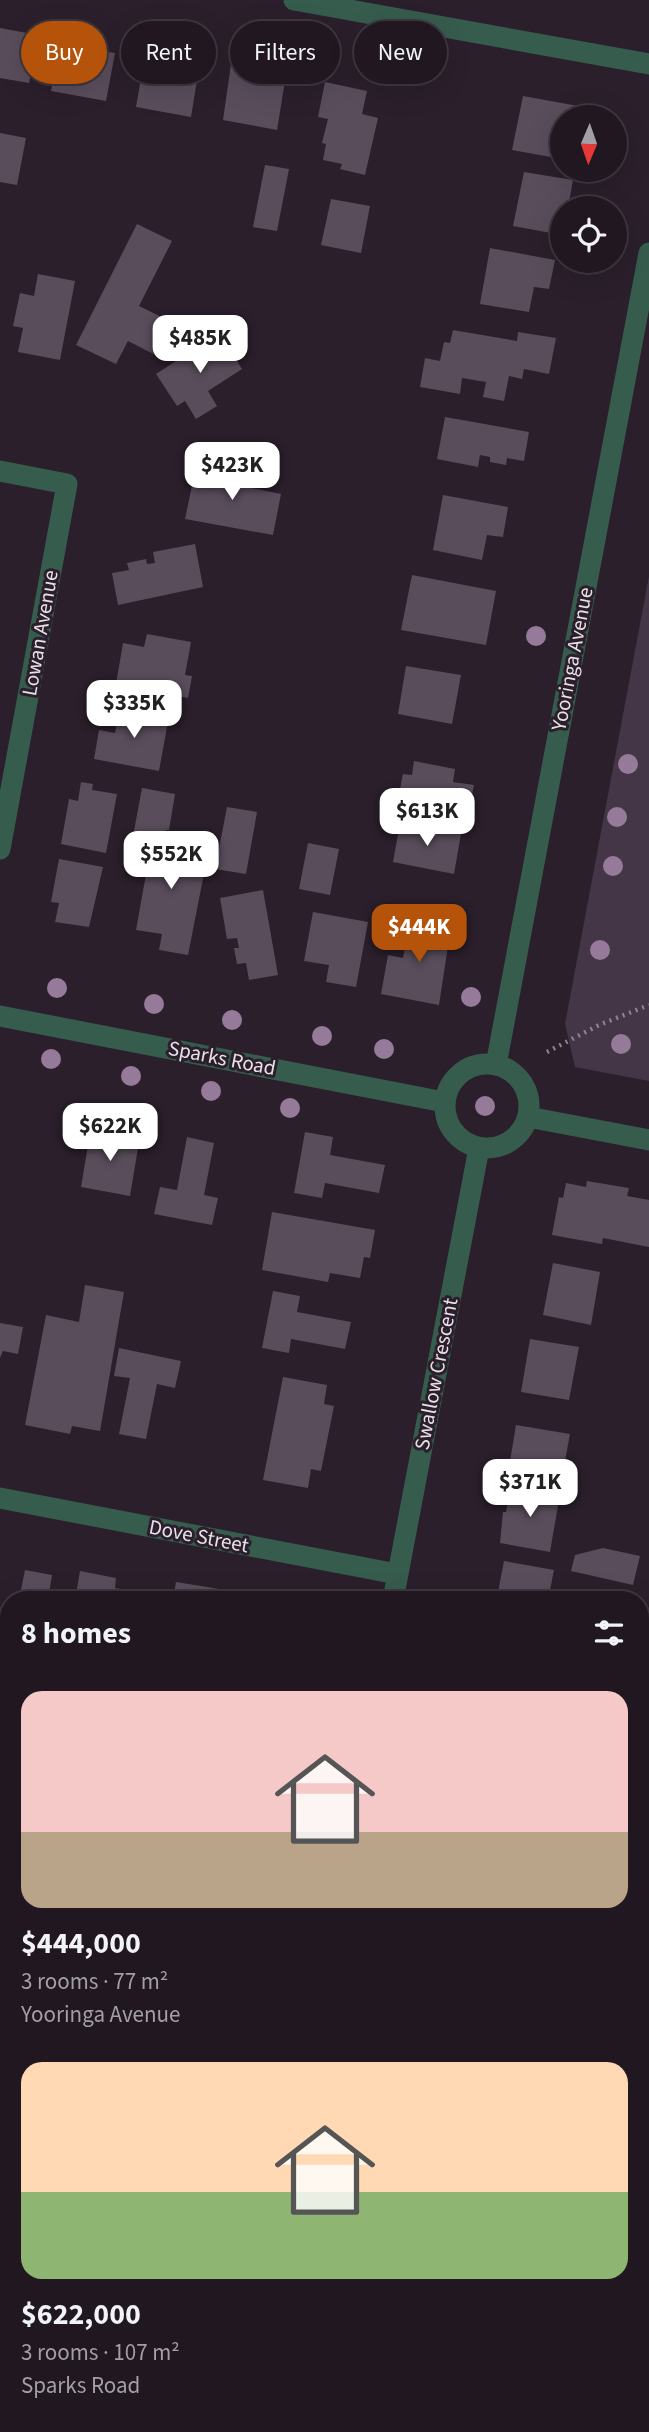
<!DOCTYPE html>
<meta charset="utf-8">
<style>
body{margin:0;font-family:"Source Sans 3",sans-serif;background:#2d242d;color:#f1f3f6;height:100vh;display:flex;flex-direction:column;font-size:26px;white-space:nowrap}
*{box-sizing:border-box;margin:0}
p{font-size:23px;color:#a29fa5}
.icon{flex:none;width:38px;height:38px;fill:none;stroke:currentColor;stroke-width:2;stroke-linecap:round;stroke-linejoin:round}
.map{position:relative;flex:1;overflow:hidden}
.side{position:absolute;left:0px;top:1591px;width:649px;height:842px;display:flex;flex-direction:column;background:#201720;border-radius:28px 28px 0 0;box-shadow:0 7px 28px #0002,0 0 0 2px #3d363e}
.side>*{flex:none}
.guide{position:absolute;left:21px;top:21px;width:607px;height:63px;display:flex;gap:14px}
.needle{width:46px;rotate:182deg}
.controls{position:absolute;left:550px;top:105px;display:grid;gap:14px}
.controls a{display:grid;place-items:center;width:77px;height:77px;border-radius:50%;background:#201720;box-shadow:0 7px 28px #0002,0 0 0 2px #3d363e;font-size:35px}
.price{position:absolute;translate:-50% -60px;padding:0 16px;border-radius:14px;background:#fff;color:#222;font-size:23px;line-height:46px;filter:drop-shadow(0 2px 4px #0008)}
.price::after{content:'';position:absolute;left:50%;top:42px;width:21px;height:16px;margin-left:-10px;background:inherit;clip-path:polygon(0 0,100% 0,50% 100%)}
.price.active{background:#b45309;color:#fff}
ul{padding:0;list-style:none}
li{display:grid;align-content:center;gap:14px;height:371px;padding:0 21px}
li span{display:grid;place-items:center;height:217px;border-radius:21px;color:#555}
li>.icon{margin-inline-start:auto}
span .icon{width:126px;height:126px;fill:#fffc;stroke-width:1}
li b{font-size:30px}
h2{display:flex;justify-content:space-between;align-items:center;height:84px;padding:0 21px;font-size:30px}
.pill{padding:0 24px;border-radius:32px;background:#201720;box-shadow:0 7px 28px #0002,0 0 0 2px #3d363e;font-size:24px;line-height:63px}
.pill.active{background:#b45309;color:#fff}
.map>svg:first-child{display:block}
</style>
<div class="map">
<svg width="649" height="2432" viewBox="0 0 649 2432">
<rect width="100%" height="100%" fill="#2a1f2b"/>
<!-- green -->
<path fill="#443646" d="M649,576V1081L575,1067L565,1024Z"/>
<!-- building -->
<path fill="#594d5b" d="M63,26L91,31L88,49L115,53L106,101L51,91Z
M0,28L38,35L29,83L0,78Z
M147,43L176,48L173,64L199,68L191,117L136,107Z
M234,43L268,48L263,78L285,81L277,130L223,120Z
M325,82L367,91L362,114L378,118L365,175L340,169L342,164L323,160L326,144L322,143L328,119L318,117Z
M523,96L578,106L576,117H562V159L512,150Z
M0,133L26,138L17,185L0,182Z
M265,165L289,169L277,231L253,227Z
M524,172L573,180L568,208H562V235L513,226Z
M331,199L370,206L361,253L321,245Z
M137,224L172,241L139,306L182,327L165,360L128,341L116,364L76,345Z
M490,248L555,260L549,289L534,287L529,312L480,304Z
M38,274L75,281L60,360L18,352L23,328L13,326L20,293L34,296Z
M453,330L517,341L518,332L556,338L549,374L524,369L522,379L509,376L504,401L483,397L486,382L462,378L460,394L420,387L425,358L440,361L444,342L450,343Z
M219,333L242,369L208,391L217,406L196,419L185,401L177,406L156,374Z
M445,417L529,432L524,461L507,458L506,465L490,462V457L480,455L478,467L437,459Z
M204,462L240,469L237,485L281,494L273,535L185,519L193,481L200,483Z
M443,495L508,507L503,537L487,535L482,560L433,550Z
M195,544L203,587L118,605L112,573L129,570L127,563L146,559L147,564L155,563L153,552Z
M412,575L496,591L486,645L401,630Z
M147,634L191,642L185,675L192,676L188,698L116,684L123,643L144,647Z
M406,666L461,675L452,724L398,714Z
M120,707L169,716L159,771L94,759L99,730L115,733Z
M414,761L455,769L453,782L474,785L466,826L395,814L403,774L412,775Z
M81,782L93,784L92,790L117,794L106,853L61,844L69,799L78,801Z
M142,788L175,794L169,830H166L165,837L134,831Z
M227,807L257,812L246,874L215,869Z
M400,823L461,834L454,874L393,862Z
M141,835L209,848L188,955L159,950L162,934L136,930L148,863L136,861Z
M308,843L339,849L330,895L299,889Z
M59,859L103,867L89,927L55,922L59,903L51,902Z
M263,890L278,975L249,980L246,963L237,964L234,948H239L237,938L227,939L220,898Z
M313,912L368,922L356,987L326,982L329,965L304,961Z
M410,919L451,926L439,1005L381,994L388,955L403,958Z
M91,1127L120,1133L119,1139L139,1142L130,1196L81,1187Z
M305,1132L333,1137L330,1155L385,1165L379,1193L325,1183L322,1198L294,1193Z
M187,1137L214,1143L204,1195L218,1198L212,1225L154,1214L160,1187L177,1190Z
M587,1181L629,1188L627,1196L649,1200V1247L603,1238L602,1244L552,1235L559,1197L563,1198L566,1183L586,1187Z
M272,1212L375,1230L370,1258L364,1257L360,1278L330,1273L328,1282L262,1270Z
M553,1263L600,1272L591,1325L543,1315Z
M85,1285L124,1292L100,1431L72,1426L70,1434L25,1425L46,1315L79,1322Z
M273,1291L300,1296L297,1312L351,1322L345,1349L291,1339L289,1353L262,1348Z
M0,1323L23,1327L18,1354L3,1351L0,1358Z
M530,1339L579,1347L569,1400L521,1392Z
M119,1348L181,1361L175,1388L157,1384L146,1439L119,1434L130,1378L114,1376Z
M283,1377L327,1385L324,1404L334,1406L321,1471L311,1469L308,1488L263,1480Z
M516,1425L570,1434L561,1482L508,1473Z
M511,1485L560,1494L550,1552L500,1543L503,1512H506Z
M603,1548L640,1556L633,1585L571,1571L575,1555Z
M504,1561L554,1570L548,1600H491L493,1591L498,1592Z
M25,1570L52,1575L48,1600H19Z
M80,1571L116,1578L115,1588L130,1591L129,1600H75Z
M176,1582L232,1591L231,1600H166L167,1592L174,1593Z
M245,1591L290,1598L289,1600H243Z
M0,1622L9,1623V1651L0,1649Z
M9,1844V1924L0,1925V1845Z
M640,2081L649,2083V2134L640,2133Z
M640,2164L649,2166V2229L640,2228Z
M1,2246L9,2252V2318L0,2311Z
M640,2274L649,2277L645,2302L640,2301Z
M153,2424H171L182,2432H147Z
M196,2424H237L231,2432H206Z
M488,2424H551L555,2427L551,2432H482Z"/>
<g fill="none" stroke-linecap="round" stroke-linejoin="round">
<!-- path -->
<path stroke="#8e858f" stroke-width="4.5" stroke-dasharray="2 5" stroke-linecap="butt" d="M547,1052L599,1025L649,1005"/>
<!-- minor -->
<path stroke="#365c4e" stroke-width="21" d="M294,0L649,64
M0,471L67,484L0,849
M496,1065L649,253
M0,1498L397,1574
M393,1600L479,1148
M51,2432L57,2424
M646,2432L649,2428"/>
<!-- tertiary -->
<path stroke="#365c4e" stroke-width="21" d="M0,1016L444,1102
M445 1106a42 42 0 1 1 84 0a42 42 0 1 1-84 0Z
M528,1117L649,1140"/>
</g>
<!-- trees -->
<g fill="#967a9a">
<circle cx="536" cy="636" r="10"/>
<circle cx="628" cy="764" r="10"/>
<circle cx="617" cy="817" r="10"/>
<circle cx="613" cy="866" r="10"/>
<circle cx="600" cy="950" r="10"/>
<circle cx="57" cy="988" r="10"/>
<circle cx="471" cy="997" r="10"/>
<circle cx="154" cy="1004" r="10"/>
<circle cx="232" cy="1020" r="10"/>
<circle cx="322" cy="1036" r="10"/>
<circle cx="621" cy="1044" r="10"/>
<circle cx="384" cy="1049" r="10"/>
<circle cx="51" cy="1059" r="10"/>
<circle cx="131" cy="1076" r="10"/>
<circle cx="211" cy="1091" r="10"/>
<circle cx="485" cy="1106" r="10"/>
<circle cx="290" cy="1108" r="10"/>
</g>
<g text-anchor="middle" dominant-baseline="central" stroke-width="6" stroke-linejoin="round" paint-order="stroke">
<!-- street labels -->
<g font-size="21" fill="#e8e0e8" stroke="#2a1f2b">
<text transform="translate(40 633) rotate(-80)">Lowan Avenue</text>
<text transform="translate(572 659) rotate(-79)">Yooringa Avenue</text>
<text transform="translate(222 1058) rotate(11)">Sparks Road</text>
<text transform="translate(436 1374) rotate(-79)">Swallow Crescent</text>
<text transform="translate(199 1536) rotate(11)">Dove Street</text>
</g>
</g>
</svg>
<div class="controls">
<a><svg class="needle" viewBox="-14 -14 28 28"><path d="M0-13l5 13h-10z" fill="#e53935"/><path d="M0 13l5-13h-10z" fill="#a29fa5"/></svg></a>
<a><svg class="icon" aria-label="locate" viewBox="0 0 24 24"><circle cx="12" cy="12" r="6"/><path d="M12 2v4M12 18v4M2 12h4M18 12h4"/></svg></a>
</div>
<b class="price" style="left:200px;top:375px">$485K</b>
<b class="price" style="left:232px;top:502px">$423K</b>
<b class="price" style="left:134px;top:740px">$335K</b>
<b class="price" style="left:427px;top:848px">$613K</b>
<b class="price" style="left:171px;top:891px">$552K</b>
<b class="price active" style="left:419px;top:964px">$444K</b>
<b class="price" style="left:110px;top:1163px">$622K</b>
<b class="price" style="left:530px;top:1519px">$371K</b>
<div class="guide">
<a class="pill active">Buy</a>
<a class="pill">Rent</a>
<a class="pill">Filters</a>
<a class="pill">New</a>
</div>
<section class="side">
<h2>8 homes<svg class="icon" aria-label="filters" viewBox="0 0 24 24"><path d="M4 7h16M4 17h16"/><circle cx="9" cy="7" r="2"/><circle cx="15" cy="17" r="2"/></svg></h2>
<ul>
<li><span style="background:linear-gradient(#f6c9c9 65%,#b9a48a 0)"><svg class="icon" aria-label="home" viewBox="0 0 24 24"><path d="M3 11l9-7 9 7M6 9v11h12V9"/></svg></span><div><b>$444,000</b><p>3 rooms · 77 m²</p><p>Yooringa Avenue</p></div></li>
<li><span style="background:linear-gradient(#ffd9b3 60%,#8fb573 0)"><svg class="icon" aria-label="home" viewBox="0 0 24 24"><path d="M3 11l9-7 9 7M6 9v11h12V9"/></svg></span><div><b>$622,000</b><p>3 rooms · 107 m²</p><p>Sparks Road</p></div></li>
</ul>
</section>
</div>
